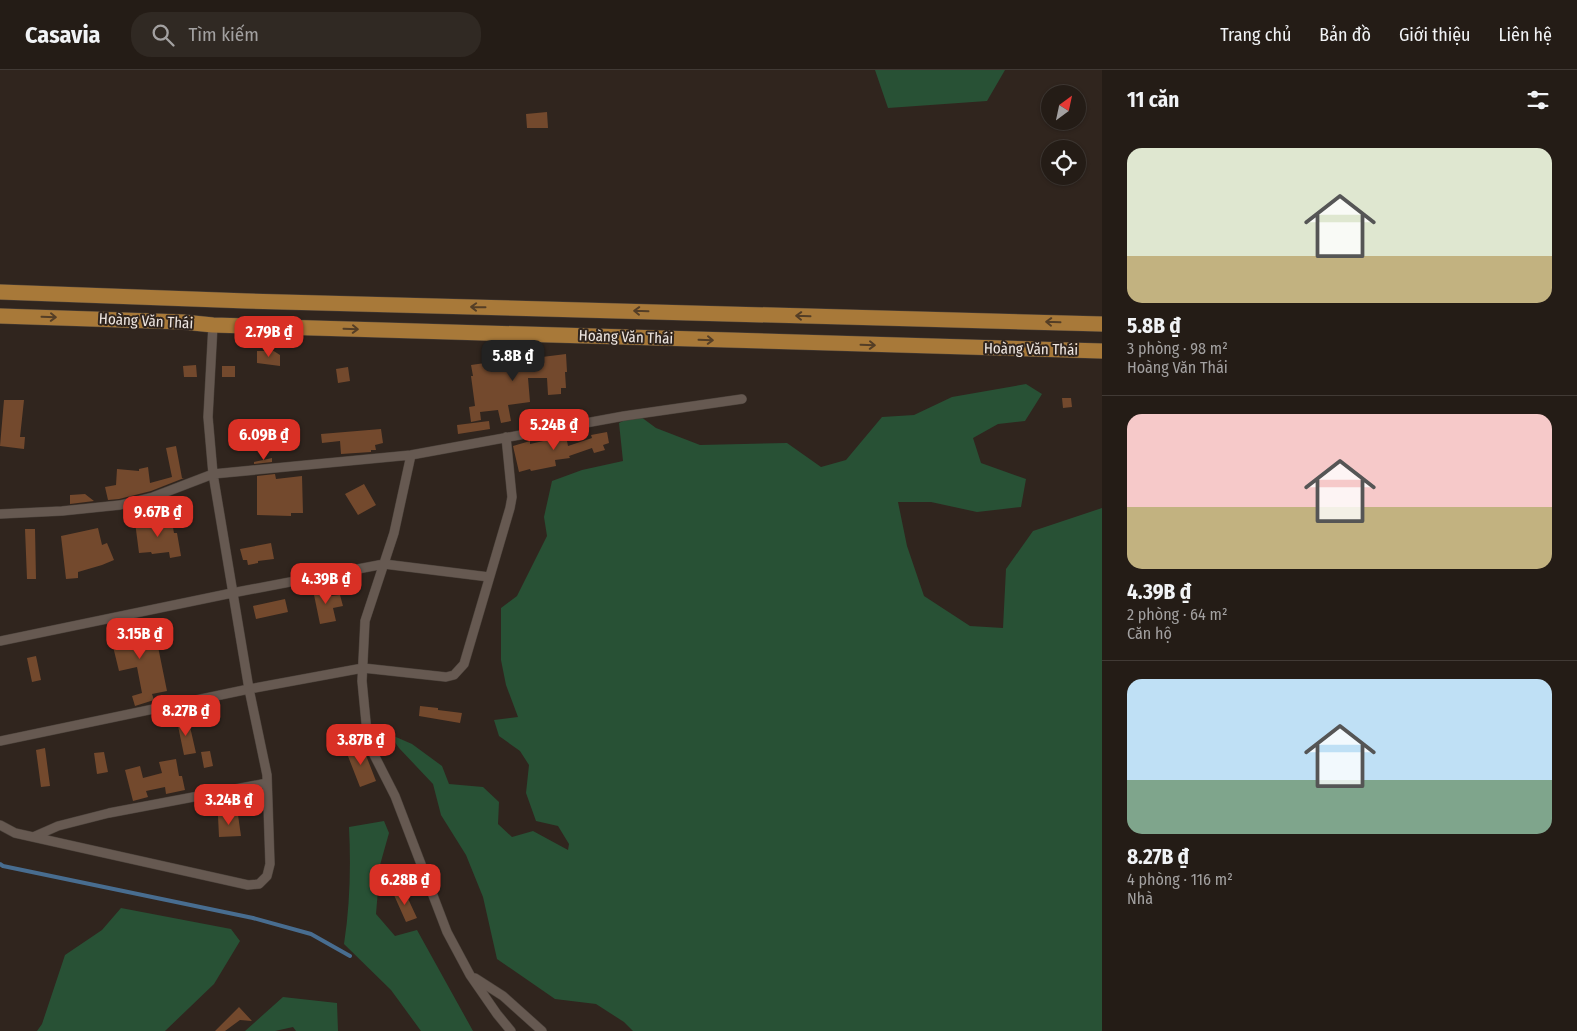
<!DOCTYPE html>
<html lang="vi">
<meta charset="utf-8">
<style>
body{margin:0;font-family:"Fira Sans Condensed",sans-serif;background:#302923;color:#f1f3f6;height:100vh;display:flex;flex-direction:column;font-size:19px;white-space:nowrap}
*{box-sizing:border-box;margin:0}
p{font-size:16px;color:#a3a1a1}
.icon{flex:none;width:28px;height:28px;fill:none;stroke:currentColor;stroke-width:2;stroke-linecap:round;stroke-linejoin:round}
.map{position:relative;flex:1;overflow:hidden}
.details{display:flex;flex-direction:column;background:#241c16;width:475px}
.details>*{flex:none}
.needle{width:32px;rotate:33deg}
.tools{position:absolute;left:1041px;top:15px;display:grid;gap:10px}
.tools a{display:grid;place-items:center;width:45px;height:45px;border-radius:50%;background:#241c16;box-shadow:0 1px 4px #0004,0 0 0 1px #413a35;font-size:25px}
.price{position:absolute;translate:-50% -42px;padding:0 11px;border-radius:10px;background:#d93025;color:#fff;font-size:16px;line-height:32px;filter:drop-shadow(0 1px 2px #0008)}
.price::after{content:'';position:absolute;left:50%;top:30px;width:15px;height:11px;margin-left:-8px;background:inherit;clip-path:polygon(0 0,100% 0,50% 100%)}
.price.current{background:#222;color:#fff}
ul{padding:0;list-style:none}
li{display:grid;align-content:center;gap:10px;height:265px;padding:0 25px}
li+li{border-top:1px solid #413a35}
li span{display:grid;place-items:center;height:155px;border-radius:15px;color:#555}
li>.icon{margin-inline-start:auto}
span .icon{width:90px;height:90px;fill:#fffc;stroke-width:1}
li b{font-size:21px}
h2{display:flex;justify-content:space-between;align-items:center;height:60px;padding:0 25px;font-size:21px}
header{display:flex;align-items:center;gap:30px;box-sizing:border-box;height:70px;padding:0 25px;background:#241c16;border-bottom:1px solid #413a35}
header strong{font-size:24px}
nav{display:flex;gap:28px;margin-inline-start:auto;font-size:18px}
.search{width:350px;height:45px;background:#302923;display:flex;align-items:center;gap:12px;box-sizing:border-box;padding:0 18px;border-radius:20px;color:#a3a1a1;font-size:19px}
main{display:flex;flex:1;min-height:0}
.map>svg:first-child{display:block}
</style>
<header>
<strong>Casavia</strong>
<div class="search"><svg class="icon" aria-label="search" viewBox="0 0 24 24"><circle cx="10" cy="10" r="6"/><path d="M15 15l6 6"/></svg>Tìm kiếm</div>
<nav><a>Trang chủ</a><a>Bản đồ</a><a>Giới thiệu</a><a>Liên hệ</a></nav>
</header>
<main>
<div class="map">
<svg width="1102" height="961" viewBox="0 0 1102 961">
<rect width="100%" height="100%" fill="#30251e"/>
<!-- green -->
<path fill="#285135" d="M875,0H1005L987,31L888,38Z
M1026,314L1042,324L1025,351L998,354L973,368L981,393L1026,409L1021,437L977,442L931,432H898L907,476L924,526L970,556L1003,558L1006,499L1033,461L1102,438V961H633L624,952L596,934L555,929L497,889L483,827L466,785L441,745L433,714L399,678L389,664L412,674L442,696L449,714L483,717L499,732L498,754L512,767L533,761L568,780L569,774L558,756L536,751L526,723L529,695L520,681L499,666L494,650L518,647L506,615L501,590V538L517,526L547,466L544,447L552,411L582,400L623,391L619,353L637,344L656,358L700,375L787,373L821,397L846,390L882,347L914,345L952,327Z
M384,751L389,763L380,795L376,844L395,866L417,860L473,961H421L391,920L344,874C350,835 351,796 349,757Z
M121,838L231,859L240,871L214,914L165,961H37L42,954L65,885L102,860Z
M283,927L337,933L338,961H296L293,957L275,961H245Z"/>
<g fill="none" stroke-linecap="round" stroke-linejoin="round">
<!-- stream -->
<path stroke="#486d90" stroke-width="4" d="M0,794L3,796L253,848L311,864L350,886"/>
</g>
<!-- building -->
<path fill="#73492d" d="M547,42L548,58H527L526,44Z
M269,278L280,285V296L257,293V281H267Z
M566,284L567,302H565L566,318H561V324L548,325L547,308H528L530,332L508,335L511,351L501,353L498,340L480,342L481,350L471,352L469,337L475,336L471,306H473L471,295L492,292V289L525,286L526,289Z
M196,295L197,307H184L183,296Z
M222,296H235V307H222Z
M348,297L350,311L338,313L336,299Z
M1062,328H1071L1072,337L1063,338Z
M4,330H24L20,367H25L24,379L0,376Z
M489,351L490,359L458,364L457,355Z
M381,359L383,373L375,375L376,380H371V382L341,384L340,371L322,373L321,364Z
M607,362L609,373L603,375L605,380L594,383L592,378L569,386L570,388L555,390L556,396L531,401L530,399L519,402L513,376L530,371V374L566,366L568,376L592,368L591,365Z
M176,376L182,408H184L151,421L119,429L108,430L105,417L116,415L117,399L139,401V399L148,397L150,413L172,407L166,378Z
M272,388V392L254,394V392Z
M275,404L276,409L302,406L303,443H291V446L257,445V406Z
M364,414L376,435L358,445L345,424Z
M85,424L94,431L70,434V425Z
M168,448V453L172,452L174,463H177L181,486L170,488L169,482L152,484L151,482L139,483L135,452Z
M98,458L102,475L107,473L114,490L102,495L78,502V508L66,509L61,466Z
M25,459H35L36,509H27Z
M271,473L274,489L258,491V493L248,495L247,490H243L240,479Z
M326,517L328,524H331V526L340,525L343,536L333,538L336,551L320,554L313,520Z
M285,529L288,542L256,549L253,536Z
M154,557L167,621L152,624L154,630L135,636L132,626L142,623L137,597L119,601L109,560L122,558V560L129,558V562Z
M36,586L41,610L32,612L27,588Z
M420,636L438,638V640L462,643L460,653L419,646Z
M170,642L172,652L158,654L157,645Z
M188,648L196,683L184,685L177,651Z
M362,675L376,711L360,717L346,681Z
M45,678L50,716L41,717L36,680Z
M210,681L213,696L204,698L201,682Z
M104,682L108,702L97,704L94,683Z
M176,689L179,706H182L185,720L166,724L165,717L146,721L148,727L133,731L125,700L140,696L143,708L162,703L159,692Z
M238,745L241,766L219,767L218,746Z
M404,820L417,848L406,852L394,825Z
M239,937L252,951L240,950L225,961H215Z"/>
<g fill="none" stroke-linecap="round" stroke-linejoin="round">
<defs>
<path id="street" d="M411,385L394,463L365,551L362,611L368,673L395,726L447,862L470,905L497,944L511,961
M0,444L62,441L120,435L153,427L213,404L411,385L624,346L742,329
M0,571L232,523L384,494L489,507
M0,671L249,619L363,598L446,607L454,605L464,594L510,438L512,427L506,367
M0,755L15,763L248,815L259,814L267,806L270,794L267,705L249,619L213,404L208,347L213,255
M33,767L58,756L109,743L267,713
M475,908L503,926L542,961"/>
<path id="primary" d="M0,222L247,231L1102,254
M0,246L183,252L213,255L1102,281"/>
</defs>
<!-- street casing -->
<use href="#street" stroke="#4b423b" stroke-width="10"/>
<!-- primary casing -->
<use href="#primary" stroke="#4b423b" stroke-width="16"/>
<!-- street -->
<use href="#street" stroke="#665951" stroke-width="9"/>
<!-- primary -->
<use href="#primary" stroke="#a87939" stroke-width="15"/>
</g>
<!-- one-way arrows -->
<defs><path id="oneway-shaft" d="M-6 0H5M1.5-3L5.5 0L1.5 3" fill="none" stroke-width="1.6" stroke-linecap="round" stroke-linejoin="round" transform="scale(1.25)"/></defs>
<g stroke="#543e26">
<use href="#oneway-shaft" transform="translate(478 237) rotate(-179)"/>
<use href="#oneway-shaft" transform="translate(641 241) rotate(-178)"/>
<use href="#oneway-shaft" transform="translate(803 246) rotate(-178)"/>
<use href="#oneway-shaft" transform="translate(49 247) rotate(2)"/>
<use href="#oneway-shaft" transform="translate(1053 252) rotate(-178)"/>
<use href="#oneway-shaft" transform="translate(351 259) rotate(2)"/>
<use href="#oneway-shaft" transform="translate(706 270) rotate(2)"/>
<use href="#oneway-shaft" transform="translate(868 275) rotate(2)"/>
</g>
<g text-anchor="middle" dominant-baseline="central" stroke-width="4" stroke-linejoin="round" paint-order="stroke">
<!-- street labels -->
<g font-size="15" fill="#eee6e1" stroke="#30251e">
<text transform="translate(146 251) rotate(3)">Hoàng Văn Thái</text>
<text transform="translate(626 267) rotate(2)">Hoàng Văn Thái</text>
<text transform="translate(1031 279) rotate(1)">Hoàng Văn Thái</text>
</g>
</g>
</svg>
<div class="tools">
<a><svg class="needle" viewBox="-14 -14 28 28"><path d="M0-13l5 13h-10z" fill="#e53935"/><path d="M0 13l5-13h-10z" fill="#a3a1a1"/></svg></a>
<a><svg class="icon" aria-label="locate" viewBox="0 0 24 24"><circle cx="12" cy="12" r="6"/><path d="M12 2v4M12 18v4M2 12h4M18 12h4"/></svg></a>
</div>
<b class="price" style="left:269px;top:288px">2.79B ₫</b>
<b class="price current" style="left:513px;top:312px">5.8B ₫</b>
<b class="price" style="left:554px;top:381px">5.24B ₫</b>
<b class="price" style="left:264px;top:391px">6.09B ₫</b>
<b class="price" style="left:158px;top:468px">9.67B ₫</b>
<b class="price" style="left:326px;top:535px">4.39B ₫</b>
<b class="price" style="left:140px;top:590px">3.15B ₫</b>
<b class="price" style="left:186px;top:667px">8.27B ₫</b>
<b class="price" style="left:361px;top:696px">3.87B ₫</b>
<b class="price" style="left:229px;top:756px">3.24B ₫</b>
<b class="price" style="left:405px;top:836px">6.28B ₫</b>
</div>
<section class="details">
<h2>11 căn<svg class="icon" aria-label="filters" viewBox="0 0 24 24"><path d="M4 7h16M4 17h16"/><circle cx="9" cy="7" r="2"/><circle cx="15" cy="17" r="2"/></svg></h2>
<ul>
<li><span style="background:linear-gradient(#dfe7d0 70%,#c2b280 0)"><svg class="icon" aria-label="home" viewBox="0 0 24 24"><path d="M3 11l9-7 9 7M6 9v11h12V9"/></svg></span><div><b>5.8B ₫</b><p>3 phòng · 98 m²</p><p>Hoàng Văn Thái</p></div></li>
<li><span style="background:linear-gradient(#f6c9c9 60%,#c2b280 0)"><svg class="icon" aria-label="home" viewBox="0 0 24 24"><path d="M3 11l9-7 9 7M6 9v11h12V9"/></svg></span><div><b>4.39B ₫</b><p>2 phòng · 64 m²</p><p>Căn hộ</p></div></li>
<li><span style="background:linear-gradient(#bfe0f5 65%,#7fa58c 0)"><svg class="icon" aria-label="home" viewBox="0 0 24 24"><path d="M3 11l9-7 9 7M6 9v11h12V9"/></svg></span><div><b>8.27B ₫</b><p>4 phòng · 116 m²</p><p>Nhà</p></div></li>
</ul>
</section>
</main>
